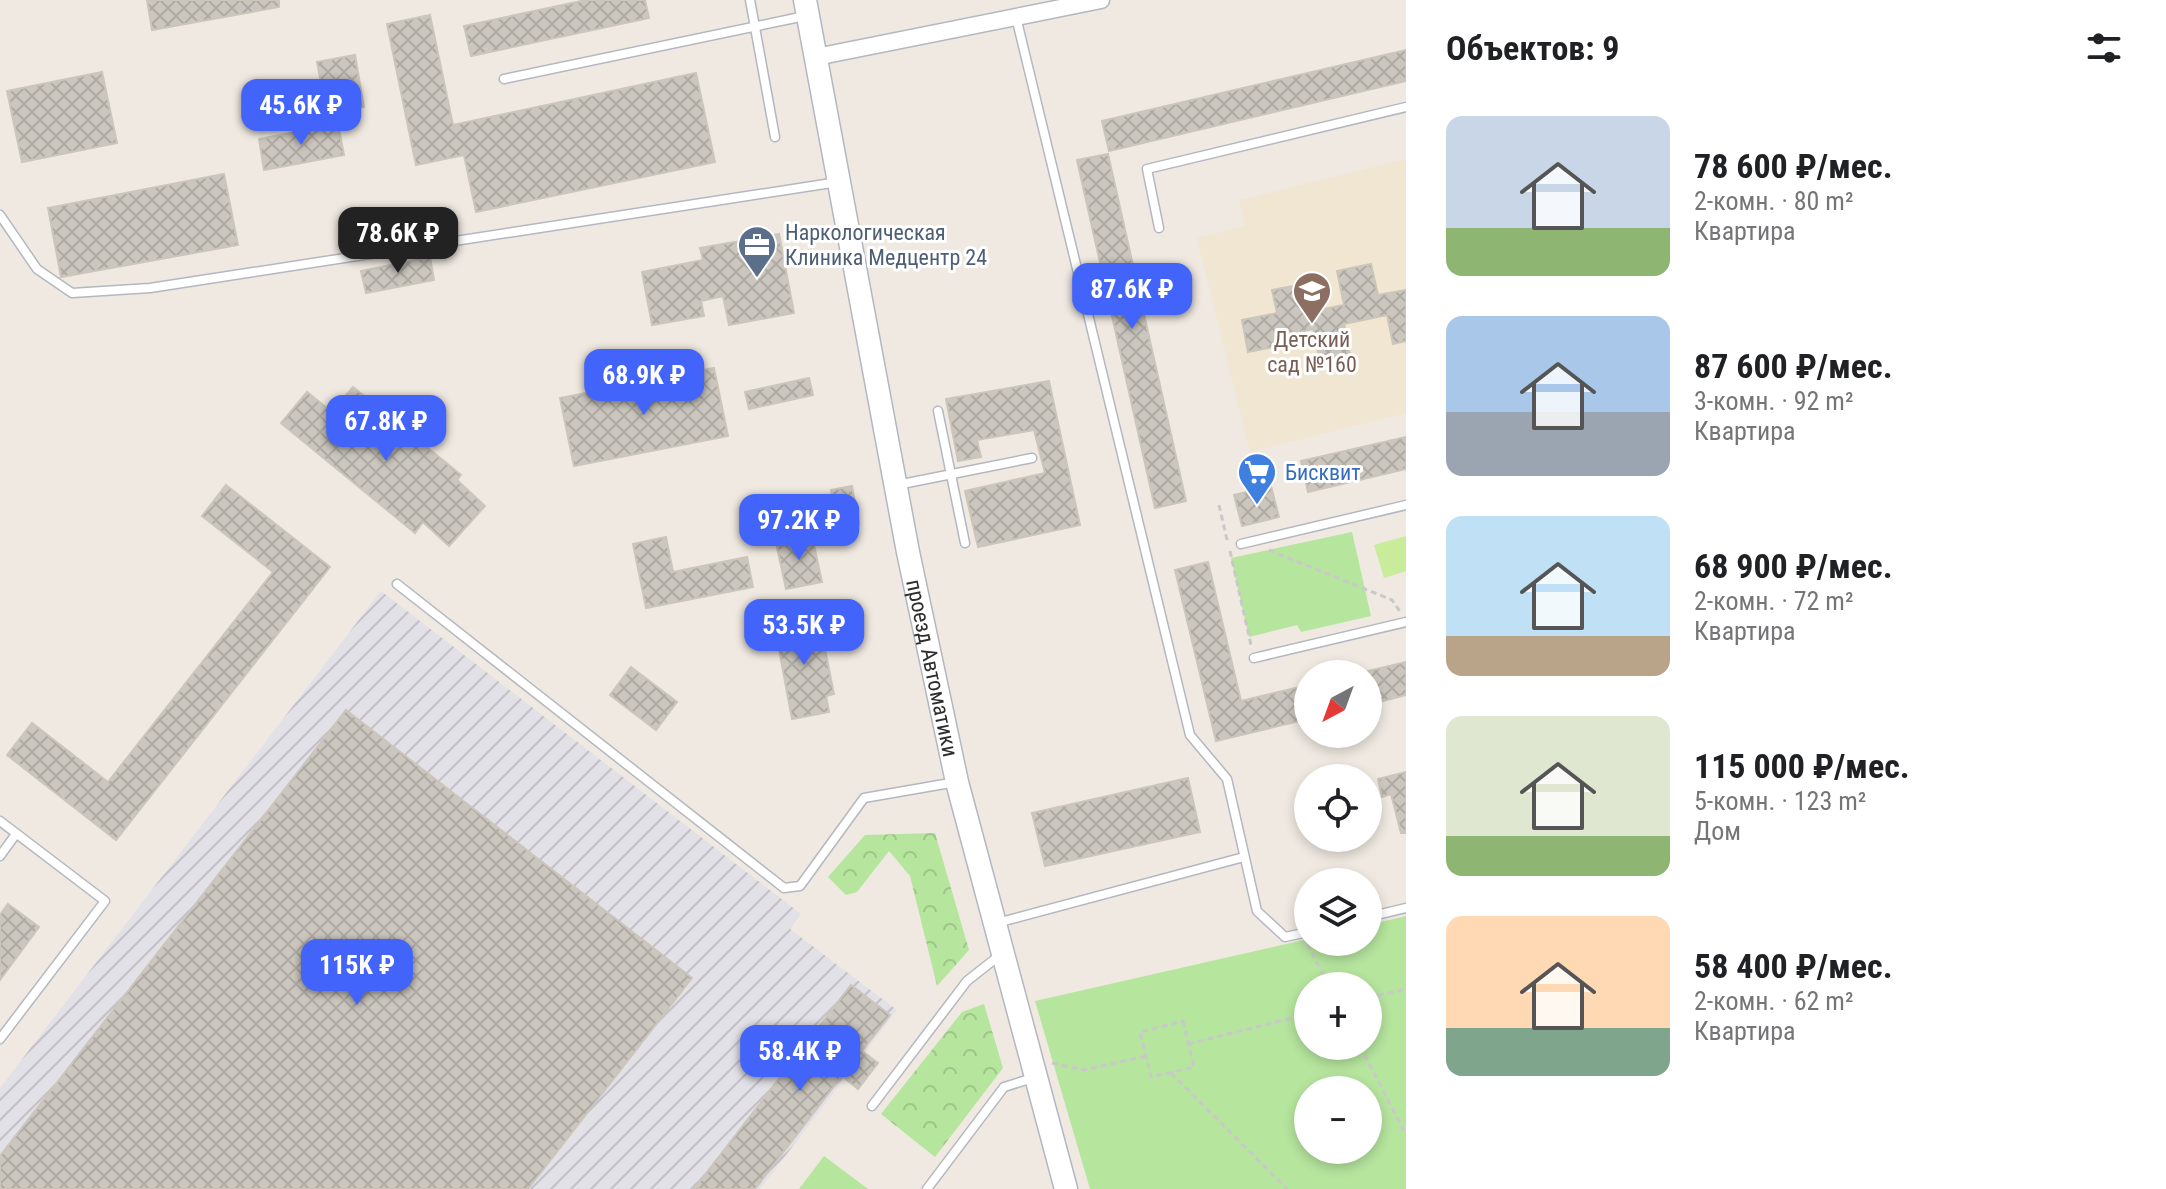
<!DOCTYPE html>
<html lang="ru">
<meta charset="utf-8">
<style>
body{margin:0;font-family:"Roboto Condensed",sans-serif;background:#f2f2f2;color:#202124;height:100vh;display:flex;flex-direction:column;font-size:30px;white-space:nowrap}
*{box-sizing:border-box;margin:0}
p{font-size:26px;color:#757577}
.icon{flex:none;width:44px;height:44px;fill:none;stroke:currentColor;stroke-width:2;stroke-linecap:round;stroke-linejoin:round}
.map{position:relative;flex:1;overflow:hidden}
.panel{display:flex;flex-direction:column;background:#fff;width:760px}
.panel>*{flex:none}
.needle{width:52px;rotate:221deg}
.fabs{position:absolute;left:1294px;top:660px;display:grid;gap:16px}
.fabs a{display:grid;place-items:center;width:88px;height:88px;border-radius:50%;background:#fff;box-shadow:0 4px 12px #0003;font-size:40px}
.price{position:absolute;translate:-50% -68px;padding:0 18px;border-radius:16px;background:#4264fb;color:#fff;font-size:26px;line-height:52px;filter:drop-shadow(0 2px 4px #0008)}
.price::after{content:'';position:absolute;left:50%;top:48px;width:24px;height:18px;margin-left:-12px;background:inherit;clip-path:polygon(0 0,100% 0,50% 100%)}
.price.current{background:#222;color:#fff}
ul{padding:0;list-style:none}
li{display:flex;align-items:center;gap:24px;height:200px;padding:0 40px}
li span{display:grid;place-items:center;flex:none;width:224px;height:160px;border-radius:16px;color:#555}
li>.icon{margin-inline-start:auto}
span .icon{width:96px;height:96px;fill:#fffc;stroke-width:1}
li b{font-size:34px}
h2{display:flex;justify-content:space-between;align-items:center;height:96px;padding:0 40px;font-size:34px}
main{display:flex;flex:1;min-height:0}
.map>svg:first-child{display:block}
</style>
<main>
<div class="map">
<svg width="1406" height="1189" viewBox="0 0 1406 1189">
<defs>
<pattern id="industrial-furrows" width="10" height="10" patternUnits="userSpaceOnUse" patternTransform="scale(2)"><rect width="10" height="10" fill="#e3e1e8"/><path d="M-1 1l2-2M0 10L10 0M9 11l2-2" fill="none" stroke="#c3c1c7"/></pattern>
<pattern id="forest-crowns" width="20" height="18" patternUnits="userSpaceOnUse" patternTransform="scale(2)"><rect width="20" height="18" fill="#b6e59e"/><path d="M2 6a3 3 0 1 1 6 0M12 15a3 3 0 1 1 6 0" fill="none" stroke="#9dc588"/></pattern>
<pattern id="building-cross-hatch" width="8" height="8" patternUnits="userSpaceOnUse" patternTransform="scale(2)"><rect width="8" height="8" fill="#cbc7bf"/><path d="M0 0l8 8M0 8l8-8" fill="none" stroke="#afaba4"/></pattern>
</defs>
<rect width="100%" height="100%" fill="#efe9e1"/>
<!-- industrial -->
<path fill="url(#industrial-furrows)" d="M381,591L801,914L790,929L897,1010L760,1189H0V1088Z"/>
<!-- education -->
<path fill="#f0e6d1" d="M1406,159V413L1250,452L1197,238L1245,226L1239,200Z"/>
<!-- grass -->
<path fill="#b6e59e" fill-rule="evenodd" d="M1352,532L1371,616L1301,632L1297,625L1249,637L1231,558Z
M1406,916V1189H1090L1035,1001L1308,939V942H1368V925ZM1308,986H1368V1046H1308ZM1308,1090H1368V1150H1308Z
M824,1156L868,1189H799Z"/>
<!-- forest -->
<path fill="url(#forest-crowns)" d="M935,833L969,950L937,986L910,876L889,851L857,892L846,895L828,877L865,835Z
M984,1004L1003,1068L935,1157L881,1114L962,1012Z"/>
<!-- pitch -->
<path fill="#c9ec9a" d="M1406,536V571L1384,578L1374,545Z"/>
<!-- building -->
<path fill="url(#building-cross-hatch)" stroke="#cbc5ba" stroke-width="2" d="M147,0H279V7L152,30Z
M586,0H645L649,18L471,56L464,26Z
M430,15L453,125L696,73L715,162L476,212L464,155L416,165L387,24Z
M1406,50V81L1109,151L1102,121Z
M355,55L364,107L327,114L317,62Z
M102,72L117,143L22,162L7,91Z
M338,124L344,155L264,170L259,139Z
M1108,154L1186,501L1155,508L1077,160Z
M224,174L238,245L61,277L48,208Z
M779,234L794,313L729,325L723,296L701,301L704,316L652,325L642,272L703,260L700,248Z
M430,257L434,280L366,293L361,271Z
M1371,264L1378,295L1406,290V341L1393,344L1387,315L1344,324L1350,354L1320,361L1313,329L1276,337L1278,346L1248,352L1242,320L1277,313L1272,290L1304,284L1309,312L1344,305L1337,271Z
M714,368L728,436L574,466L560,398Z
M809,378L813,395L749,409L745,392Z
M1049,381L1080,525L978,547L965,491L1045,473L1034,430L977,440L981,457L958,461L946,399Z
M353,387L461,475L457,480L485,506L449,546L423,522L415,533L281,423L307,392L332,412Z
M1406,437V469L1308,492L1301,461Z
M226,485L330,567L116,840L7,755L32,723L108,782L273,572L202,516Z
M852,486L859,524L838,528L831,490Z
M1271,486L1279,517L1242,526L1234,495Z
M812,536L822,582L786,589L776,543Z
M666,537L673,572L747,557L753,587L646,608L633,544Z
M1208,562L1241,701L1308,685V719L1216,741L1175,570Z
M810,616L814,635L822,634L834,694L826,696L829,712L792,719L774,623Z
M1406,662V695L1368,705V671Z
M631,667L677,702L656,730L610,695Z
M346,710L692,978L528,1189H0V1156Z
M1406,772V833H1401L1391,794L1382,797L1378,779Z
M1188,778L1200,832L1045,866L1032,813Z
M8,904L39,927L0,980V915Z
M851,985L890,1015L862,1051L878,1063L858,1089L842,1076L755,1189H694Z"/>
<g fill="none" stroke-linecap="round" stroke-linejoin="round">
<defs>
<path id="lane" d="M750,0L775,137
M1016,17L1190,735L1227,779L1257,911L1285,937L1308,932
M504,79L805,16
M0,215L37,269L72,293L150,288L838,182
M1159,228L1147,169L1406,107
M938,411L965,543
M897,485L1032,458
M1241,544L1406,505
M397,584L784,888L800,886L864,798L956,782
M1254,658L1406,622
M0,821L105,901L0,1039
M0,856L16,834
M1368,917L1406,908
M997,923L1244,857
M872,1106L967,981L1000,955
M927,1189L1004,1087L1033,1078"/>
<path id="street" d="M816,57L1101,0"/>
<g id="secondary">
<path id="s1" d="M805,0L908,552L957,782L1066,1189"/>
</g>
</defs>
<!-- lane casing -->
<use href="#lane" stroke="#b4b7c1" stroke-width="11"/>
<!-- street casing -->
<use href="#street" stroke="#b4b7c1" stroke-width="19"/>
<!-- secondary casing -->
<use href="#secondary" stroke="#b4b7c1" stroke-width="25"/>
<!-- path -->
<path stroke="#c9c9c9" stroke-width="3" stroke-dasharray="6 4" stroke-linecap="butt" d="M1219,505L1228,544
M1269,550L1392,600L1401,613
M1230,551L1251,645
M1307,944L1329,986
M1368,998L1406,989
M1183,1021L1194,1067L1151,1077L1140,1032Z
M1188,1044L1308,1014
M1360,1046L1406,1135
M1052,1063L1084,1070L1146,1056
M1171,1073L1287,1189"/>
<!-- lane -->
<use href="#lane" stroke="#fff" stroke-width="8"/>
<!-- street -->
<use href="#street" stroke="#fff" stroke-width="16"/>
<!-- secondary -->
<use href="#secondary" stroke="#fff" stroke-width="22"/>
</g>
<!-- icons -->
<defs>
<symbol id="office-pin" viewBox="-11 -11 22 30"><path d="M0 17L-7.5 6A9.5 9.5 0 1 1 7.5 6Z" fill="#5c6f8a" stroke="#fff"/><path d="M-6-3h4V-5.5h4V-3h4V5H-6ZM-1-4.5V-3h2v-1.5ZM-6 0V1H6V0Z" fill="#fff"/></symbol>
<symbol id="school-pin" viewBox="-11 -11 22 30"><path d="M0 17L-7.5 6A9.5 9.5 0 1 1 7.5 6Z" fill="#8d6e63" stroke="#fff"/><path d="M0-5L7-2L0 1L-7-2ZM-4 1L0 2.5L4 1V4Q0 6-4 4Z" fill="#fff"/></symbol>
<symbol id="supermarket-pin" viewBox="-11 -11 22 30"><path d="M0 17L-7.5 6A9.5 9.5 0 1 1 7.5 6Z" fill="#3f7fe0" stroke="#fff"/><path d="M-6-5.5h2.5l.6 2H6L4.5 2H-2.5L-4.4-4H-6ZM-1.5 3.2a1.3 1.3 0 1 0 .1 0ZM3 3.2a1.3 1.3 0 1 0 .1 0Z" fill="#fff"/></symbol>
</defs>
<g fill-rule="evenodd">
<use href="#office-pin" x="735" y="223" width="44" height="60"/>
<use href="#school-pin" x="1290" y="269" width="44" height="60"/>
<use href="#supermarket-pin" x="1235" y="450" width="44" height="60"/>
</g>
<g text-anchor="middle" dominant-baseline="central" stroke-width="6" stroke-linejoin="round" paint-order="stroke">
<!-- service labels -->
<g font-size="22" fill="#4e5e75" stroke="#fff" text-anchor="start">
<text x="785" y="232">Наркологическая<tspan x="785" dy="25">Клиника Медцентр 24</tspan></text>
</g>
<!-- education labels -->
<g font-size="22" fill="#785e54" stroke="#fff">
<text x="1312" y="339">Детский<tspan x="1312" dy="25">сад №160</tspan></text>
</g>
<!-- shop labels -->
<g font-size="22" fill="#366cbe" stroke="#fff" text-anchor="start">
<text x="1285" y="472">Бисквит</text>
</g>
<!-- street labels -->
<g font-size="22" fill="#2e2e2e" stroke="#fff">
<text stroke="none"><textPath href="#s1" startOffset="680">проезд Автоматики</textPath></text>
</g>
</g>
</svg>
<div class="fabs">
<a><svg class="needle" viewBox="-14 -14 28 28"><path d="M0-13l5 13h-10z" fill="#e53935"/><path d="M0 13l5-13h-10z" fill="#757577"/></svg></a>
<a><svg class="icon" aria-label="locate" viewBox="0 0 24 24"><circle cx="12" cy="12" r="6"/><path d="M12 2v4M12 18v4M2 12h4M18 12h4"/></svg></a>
<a><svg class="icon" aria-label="layers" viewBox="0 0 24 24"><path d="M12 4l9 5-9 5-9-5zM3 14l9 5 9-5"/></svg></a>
<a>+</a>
<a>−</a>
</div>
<b class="price" style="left:301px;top:147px">45.6K ₽</b>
<b class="price current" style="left:398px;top:275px">78.6K ₽</b>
<b class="price" style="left:1132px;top:331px">87.6K ₽</b>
<b class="price" style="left:644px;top:417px">68.9K ₽</b>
<b class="price" style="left:386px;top:463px">67.8K ₽</b>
<b class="price" style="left:799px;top:562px">97.2K ₽</b>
<b class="price" style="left:804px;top:667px">53.5K ₽</b>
<b class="price" style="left:357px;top:1007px">115K ₽</b>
<b class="price" style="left:800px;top:1093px">58.4K ₽</b>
</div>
<section class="panel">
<h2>Объектов: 9<svg class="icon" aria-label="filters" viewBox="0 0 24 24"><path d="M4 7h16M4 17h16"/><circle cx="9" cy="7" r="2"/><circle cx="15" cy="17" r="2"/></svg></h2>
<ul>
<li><span style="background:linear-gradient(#c9d6e8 70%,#8fb573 0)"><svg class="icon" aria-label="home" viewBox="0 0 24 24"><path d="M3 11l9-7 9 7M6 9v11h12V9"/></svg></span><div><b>78 600 ₽/мес.</b><p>2-комн. · 80 m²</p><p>Квартира</p></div></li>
<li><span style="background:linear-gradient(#a9c7e8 60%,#9aa5b1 0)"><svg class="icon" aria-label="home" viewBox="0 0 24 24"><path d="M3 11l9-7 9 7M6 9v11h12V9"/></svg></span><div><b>87 600 ₽/мес.</b><p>3-комн. · 92 m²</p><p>Квартира</p></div></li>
<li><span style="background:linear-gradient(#bfe0f5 75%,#b9a48a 0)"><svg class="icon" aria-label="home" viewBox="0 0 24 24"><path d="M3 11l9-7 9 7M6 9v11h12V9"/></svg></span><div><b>68 900 ₽/мес.</b><p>2-комн. · 72 m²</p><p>Квартира</p></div></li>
<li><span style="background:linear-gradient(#dfe7d0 75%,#8fb573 0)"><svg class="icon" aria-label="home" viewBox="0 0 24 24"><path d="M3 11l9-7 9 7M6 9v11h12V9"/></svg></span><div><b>115 000 ₽/мес.</b><p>5-комн. · 123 m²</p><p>Дом</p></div></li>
<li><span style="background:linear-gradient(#ffd9b3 70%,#7fa58c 0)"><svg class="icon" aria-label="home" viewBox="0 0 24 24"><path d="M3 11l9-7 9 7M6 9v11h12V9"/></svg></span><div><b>58 400 ₽/мес.</b><p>2-комн. · 62 m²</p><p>Квартира</p></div></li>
</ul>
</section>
</main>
